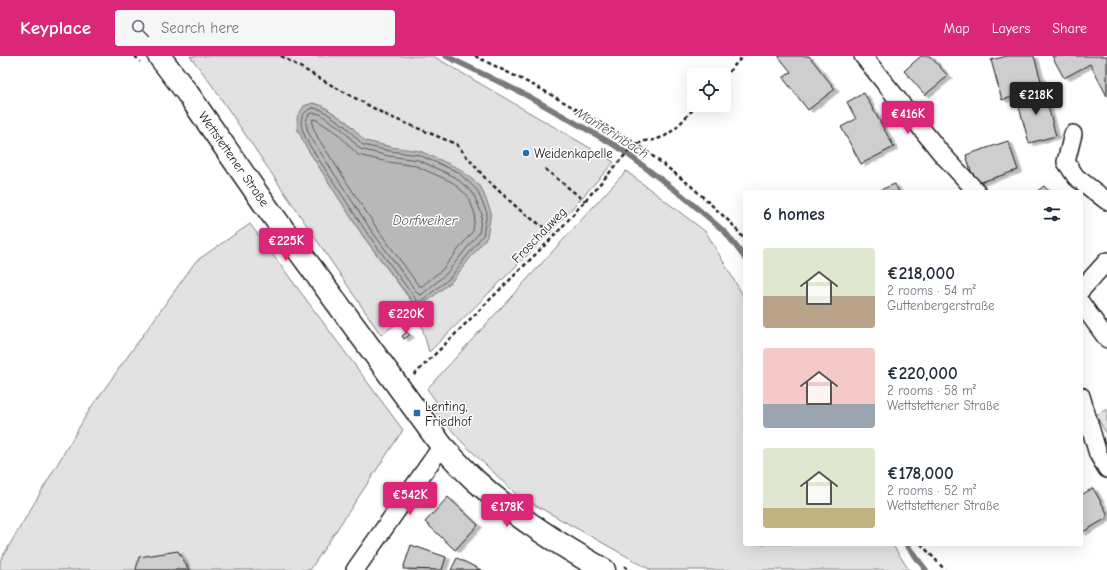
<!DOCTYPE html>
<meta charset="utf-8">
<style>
body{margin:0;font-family:"Comic Neue",sans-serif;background:#f6f6f7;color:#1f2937;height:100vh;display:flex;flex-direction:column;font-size:15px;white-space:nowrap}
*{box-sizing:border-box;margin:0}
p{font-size:13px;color:#747a83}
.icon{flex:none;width:22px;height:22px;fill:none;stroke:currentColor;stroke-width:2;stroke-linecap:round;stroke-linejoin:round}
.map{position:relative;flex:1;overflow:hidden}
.panel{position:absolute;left:743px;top:134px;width:340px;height:356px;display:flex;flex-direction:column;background:#fff;border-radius:4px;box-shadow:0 4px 16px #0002}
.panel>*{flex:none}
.controls{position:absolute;left:687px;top:12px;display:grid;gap:8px}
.controls a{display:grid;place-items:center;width:44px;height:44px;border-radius:4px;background:#fff;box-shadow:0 4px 16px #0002;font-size:20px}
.price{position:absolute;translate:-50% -34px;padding:0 9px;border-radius:4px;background:#db2777;color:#fff;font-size:13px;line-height:26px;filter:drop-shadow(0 1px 2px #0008)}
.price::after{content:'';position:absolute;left:50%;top:24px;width:12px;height:9px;margin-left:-6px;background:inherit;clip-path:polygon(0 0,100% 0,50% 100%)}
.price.active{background:#222;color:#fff}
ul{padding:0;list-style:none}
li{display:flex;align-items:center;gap:12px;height:100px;padding:0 20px}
li span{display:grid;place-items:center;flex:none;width:112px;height:80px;border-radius:4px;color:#555}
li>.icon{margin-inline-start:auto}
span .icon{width:48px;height:48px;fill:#fffc;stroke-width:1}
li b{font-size:17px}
h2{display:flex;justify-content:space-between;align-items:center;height:48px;padding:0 20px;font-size:17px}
header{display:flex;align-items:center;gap:24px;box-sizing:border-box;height:56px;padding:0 20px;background:#db2777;color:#fff}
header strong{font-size:19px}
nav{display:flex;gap:22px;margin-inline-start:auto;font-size:14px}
.search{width:280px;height:36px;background:#f6f6f7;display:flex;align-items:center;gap:10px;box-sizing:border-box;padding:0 14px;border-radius:4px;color:#747a83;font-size:15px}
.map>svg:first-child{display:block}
</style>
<header>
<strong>Keyplace</strong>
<div class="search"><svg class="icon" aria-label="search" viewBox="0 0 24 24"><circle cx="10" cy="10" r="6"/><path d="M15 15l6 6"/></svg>Search here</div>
<nav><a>Map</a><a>Layers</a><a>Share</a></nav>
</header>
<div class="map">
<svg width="1107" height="514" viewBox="0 0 1107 514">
<defs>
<filter id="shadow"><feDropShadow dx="4.5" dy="2.5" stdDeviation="0" flood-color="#0004"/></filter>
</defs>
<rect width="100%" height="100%" fill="#fff"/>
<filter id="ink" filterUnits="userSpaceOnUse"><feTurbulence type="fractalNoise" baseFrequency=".025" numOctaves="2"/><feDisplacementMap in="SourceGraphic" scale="8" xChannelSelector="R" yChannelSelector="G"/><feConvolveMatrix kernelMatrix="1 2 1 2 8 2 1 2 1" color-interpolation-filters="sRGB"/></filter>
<g filter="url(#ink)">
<!-- green -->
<path fill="#e2e2e2" stroke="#7f7f7f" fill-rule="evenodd" d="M190,0H433L614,106L549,178L429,296L417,253L381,279L209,25ZM313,47L323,50L348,67L364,85L391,91L417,253L363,180L305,89L298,74L304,50Z
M626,115L706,176L745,243V488H892L909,514H651L517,439L462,386L434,354L439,349L427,333Z
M250,168L403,374L310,514H0V505L90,353L196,205Z
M1107,353V379L1096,359Z"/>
<!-- water -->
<path fill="#b8b8b8" stroke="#7a7a7a" d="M313,47L323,50L348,67L365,85L391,91L420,95L460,113L481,131L491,156L487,181L452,225L418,253L363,180L305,89L298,74L297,61L304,50Z"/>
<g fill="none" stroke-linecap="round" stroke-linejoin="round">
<!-- shore -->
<path stroke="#5a5a5a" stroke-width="1" d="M313,52L322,54L345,70L363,89L390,95L419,99L458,116L477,134L487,157L483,179L450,222L420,246L417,245L367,177L308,87C302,74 294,58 313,52Z
M314,57L320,58L342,73L360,93L389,100L418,104L455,121L473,137L482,158L479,177L446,218L421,239L418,238L371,174L313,85C308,76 303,68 309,58Z
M313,63L317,64L338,78L358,99L388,106L416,110L452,126L468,140L475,158L473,175L442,214L422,230H419L376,171L318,82L313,71Z"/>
<!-- stream -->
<path stroke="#7a7a7a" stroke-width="5.5" d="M446,0L526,39L618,91L683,140L725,176L745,202
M906,488L926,514"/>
</g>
<!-- building -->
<path fill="#cecece" stroke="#1c1c1c" filter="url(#shadow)" d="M779,0H809L835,33L808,54L783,22L791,16L779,1Z
M921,0H930L948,20L925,39L904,15Z
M1007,0H1034L1043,32L1002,44L991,4Z
M1052,0H1107V40L1090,8L1064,22Z
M1043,32L1056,80L1029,87L1016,40Z
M864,37L894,91L861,108L841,71L856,63L847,46Z
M1008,85L1018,114L975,128L966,99Z
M895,128L899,136H875Z
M1044,130L1049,136H1036Z
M407,276L410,279L404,283L402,280Z
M1093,432L1107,457V462L1081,477V439Z
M448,441L478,469L455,494L425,466Z
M411,489L446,501L442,514L403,513Z
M178,495L189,514H136L139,501Z
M457,502L481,514H451Z"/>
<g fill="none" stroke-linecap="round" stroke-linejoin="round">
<defs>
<path id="street" d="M863,0L941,97L977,136
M1073,78L1066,106L1076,121L1107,145
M1081,234L1107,205
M1081,247L1107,283
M1081,340L1098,398L1107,413
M355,514L442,390"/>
<path id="secondary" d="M159,0L188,38L263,146L442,390C453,402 464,414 476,425C514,460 559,488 604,514"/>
</defs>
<!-- street casing -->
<use href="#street" stroke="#1c1c1c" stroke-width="20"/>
<!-- secondary casing -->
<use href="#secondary" stroke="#1c1c1c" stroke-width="25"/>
<!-- path -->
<path stroke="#1c1c1c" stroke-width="2.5" stroke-dasharray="4 3" stroke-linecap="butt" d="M135,0L140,6
M281,0L333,30L388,60L456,88L486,123L522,156L555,179
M475,0L541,33L637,88L690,129L732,168L745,184
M724,21L743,0
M545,113L585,145
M414,319L555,179L632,91L644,85L655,84L665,80L676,72L697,49
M921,488L945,514
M624,510L630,514"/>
<!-- street -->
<use href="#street" stroke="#fff" stroke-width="17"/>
<!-- secondary -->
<use href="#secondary" stroke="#fff" stroke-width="22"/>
</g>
</g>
<!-- markers -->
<g fill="#1f6fb2" stroke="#fff" stroke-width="1.5">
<circle cx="526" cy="97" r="4"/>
<rect x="413" y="353" width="8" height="8" rx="2"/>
</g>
<g text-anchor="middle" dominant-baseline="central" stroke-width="3" stroke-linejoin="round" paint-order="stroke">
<!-- poi labels -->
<g font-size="13" fill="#1c1c1c" stroke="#fff" text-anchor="start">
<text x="534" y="97">Weidenkapelle</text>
<text x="425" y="350">Lenting,<tspan x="425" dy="15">Friedhof</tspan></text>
</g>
<!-- street labels -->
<g font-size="13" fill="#1c1c1c" stroke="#fff">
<text transform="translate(234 103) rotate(55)">Wettstettener Straße</text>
<text transform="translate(539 179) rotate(-46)">Froschauweg</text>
</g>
<!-- water labels -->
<g font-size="14" font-style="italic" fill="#5a5a5a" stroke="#fff">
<text transform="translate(612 77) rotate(32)">Manterinbach</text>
<text x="425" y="164">Dorfweiher</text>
</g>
</g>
</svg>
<div class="controls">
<a><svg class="icon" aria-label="locate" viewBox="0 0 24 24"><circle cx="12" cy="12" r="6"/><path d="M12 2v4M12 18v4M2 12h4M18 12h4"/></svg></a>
</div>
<b class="price active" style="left:1036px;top:60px">€218K</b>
<b class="price" style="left:908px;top:79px">€416K</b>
<b class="price" style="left:286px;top:206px">€225K</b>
<b class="price" style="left:406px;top:279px">€220K</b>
<b class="price" style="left:410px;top:460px">€542K</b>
<b class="price" style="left:507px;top:472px">€178K</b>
<section class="panel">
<h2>6 homes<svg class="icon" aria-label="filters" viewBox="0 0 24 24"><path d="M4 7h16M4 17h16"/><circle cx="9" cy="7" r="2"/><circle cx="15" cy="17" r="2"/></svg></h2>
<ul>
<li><span style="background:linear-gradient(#dfe7d0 60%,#b9a48a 0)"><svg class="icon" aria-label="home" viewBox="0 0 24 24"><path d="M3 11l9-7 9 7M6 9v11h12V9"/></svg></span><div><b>€218,000</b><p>2 rooms · 54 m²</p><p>Guttenbergerstraße</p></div></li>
<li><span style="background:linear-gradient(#f6c9c9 70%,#9aa5b1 0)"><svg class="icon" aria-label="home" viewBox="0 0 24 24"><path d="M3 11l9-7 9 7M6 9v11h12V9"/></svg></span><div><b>€220,000</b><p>2 rooms · 58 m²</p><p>Wettstettener Straße</p></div></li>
<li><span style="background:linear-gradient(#dfe7d0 75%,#c2b280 0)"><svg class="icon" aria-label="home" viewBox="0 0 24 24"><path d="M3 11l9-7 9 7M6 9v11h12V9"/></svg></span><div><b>€178,000</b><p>2 rooms · 52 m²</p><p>Wettstettener Straße</p></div></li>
</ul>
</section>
</div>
